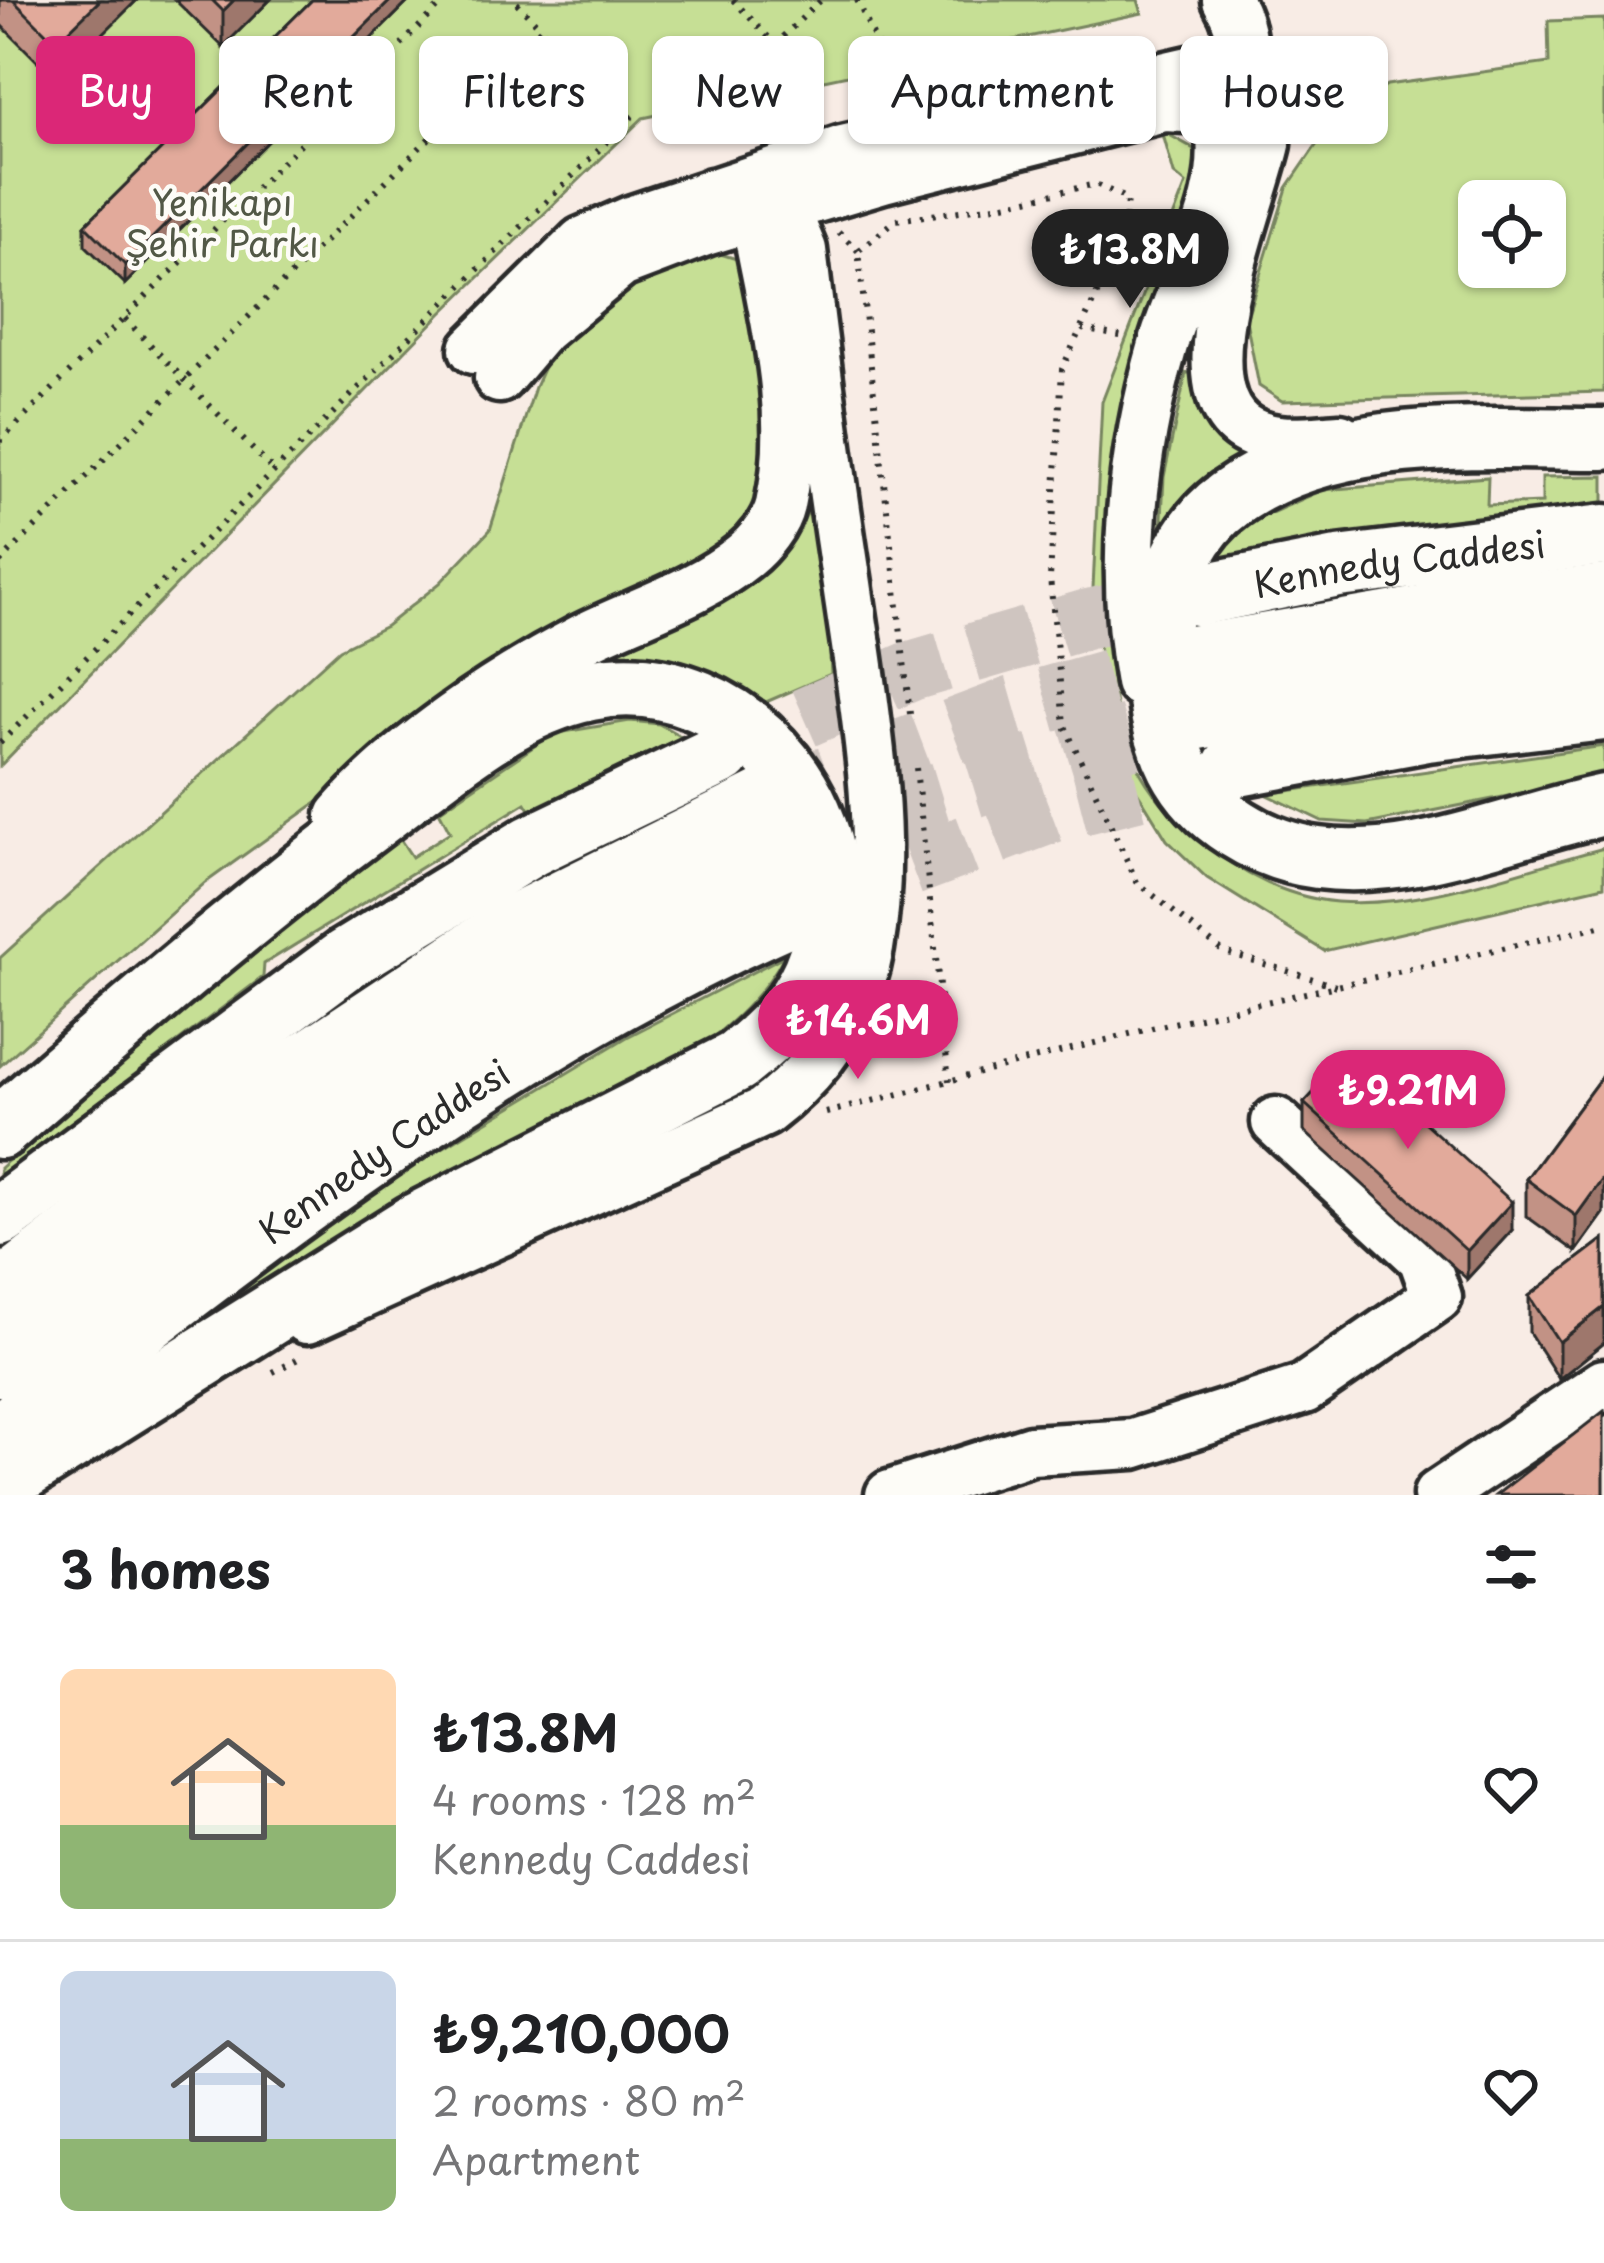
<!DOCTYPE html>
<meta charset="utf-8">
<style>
body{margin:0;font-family:"Playpen Sans",sans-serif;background:#f6f6f6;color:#202124;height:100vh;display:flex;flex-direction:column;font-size:45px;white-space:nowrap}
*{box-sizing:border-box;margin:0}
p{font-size:39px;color:#757577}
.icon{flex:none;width:66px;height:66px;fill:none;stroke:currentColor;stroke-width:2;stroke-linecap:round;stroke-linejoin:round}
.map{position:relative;height:1495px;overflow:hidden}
.side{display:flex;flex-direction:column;background:#fff;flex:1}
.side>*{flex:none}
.top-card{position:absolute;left:36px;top:36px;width:1533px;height:108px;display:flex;gap:24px}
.controls{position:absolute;left:1458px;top:180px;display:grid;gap:24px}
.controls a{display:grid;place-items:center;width:108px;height:108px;border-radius:18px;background:#fff;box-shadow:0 3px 9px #0004;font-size:60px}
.price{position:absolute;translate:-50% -102px;padding:0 27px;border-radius:42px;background:#db2777;color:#fff;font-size:39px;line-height:78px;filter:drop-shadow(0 3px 6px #0008)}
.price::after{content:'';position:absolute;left:50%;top:72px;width:36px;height:27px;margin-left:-18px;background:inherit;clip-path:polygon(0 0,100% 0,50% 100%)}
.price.on{background:#222;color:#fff}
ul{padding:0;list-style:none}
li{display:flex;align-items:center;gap:36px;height:300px;padding:0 60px}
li+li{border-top:3px solid #e0e0e0}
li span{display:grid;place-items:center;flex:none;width:336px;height:240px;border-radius:18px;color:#555}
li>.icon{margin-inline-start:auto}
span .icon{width:144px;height:144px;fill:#fffc;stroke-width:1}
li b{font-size:51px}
h2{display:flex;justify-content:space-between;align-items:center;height:144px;padding:0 60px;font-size:51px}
.pill{padding:0 42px;border-radius:18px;background:#fff;box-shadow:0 3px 9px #0004;font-size:42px;line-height:108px}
.pill.on{background:#db2777;color:#fff}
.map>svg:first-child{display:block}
</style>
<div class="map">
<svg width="1604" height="1495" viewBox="0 0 1604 1495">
<rect width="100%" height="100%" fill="#f8ece5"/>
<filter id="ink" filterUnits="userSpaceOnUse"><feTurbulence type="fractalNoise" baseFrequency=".00833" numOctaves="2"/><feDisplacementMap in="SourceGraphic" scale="24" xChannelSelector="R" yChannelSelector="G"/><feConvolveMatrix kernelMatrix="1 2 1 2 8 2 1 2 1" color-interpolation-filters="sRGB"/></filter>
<g filter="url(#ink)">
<!-- green -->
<path fill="#c6df95" stroke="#788560" stroke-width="3" fill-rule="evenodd" d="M0,0H1138L1142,13L643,118L441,314L0,766Z
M1604,19V392L1282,401L1259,386L1246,320L1287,188L1337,115L1387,85L1549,63L1548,21ZM1479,201H1545V267H1479Z
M1162,131L1191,147L1199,158C1190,206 1170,250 1156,297C1139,353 1123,417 1116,475C1112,511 1113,548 1111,584C1106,698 1114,777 1212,850C1248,877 1291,898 1337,902C1424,909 1521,869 1604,848V886L1324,951L1207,878L1167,840L1127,775L1105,705L1093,588L1102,402L1186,184L1174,174Z
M711,251L746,262L766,333L764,491L738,539L490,678L205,883L0,1066V958L340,649L386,626L440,583L490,530L535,387L561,329L599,292Z
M1186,373H1195L1205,424L1248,461L1161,538L1164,477Z
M1604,476V507L1209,563L1249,523L1323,490L1488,477L1487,505L1542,503V477Z
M814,498L821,505L831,674L766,702C711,669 665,657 601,656C679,617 781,586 814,498Z
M630,721L659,724L682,737L531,811L526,803L264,964L263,977L0,1177V1168C129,1051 258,940 400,839L412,857L450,832L439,811L552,734Z
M1604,746V777L1367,824L1322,821L1266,794Z
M784,956C720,1081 494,1147 373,1217C254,1286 142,1364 29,1443L381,1185L627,1037Z"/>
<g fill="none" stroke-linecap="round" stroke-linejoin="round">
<!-- major-tunnel -->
<path stroke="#cfc5c0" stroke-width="60" stroke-dasharray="60 30" stroke-linecap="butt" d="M722,754L911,671L1088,619L1186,598
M827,898L1057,811L1231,767"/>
<!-- highway-tunnel -->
<path stroke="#cfc5c0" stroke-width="66" stroke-dasharray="66 33" stroke-linecap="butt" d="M768,802L1011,710L1187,660
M787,853L907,805L1194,717"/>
<defs>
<path id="minor" d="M1222,107C1246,70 1249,38 1227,0
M474,349L582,242L633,220L843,150L1194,70L1240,80L1261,116L1266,144C1252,206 1173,392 1249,431C1277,446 1309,440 1340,438
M499,378L541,329L621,263L705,231L883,178L1164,107L1206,109L1217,116C1238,191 1183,275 1163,345C1132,453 1119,571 1140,682
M341,816C401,747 501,681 582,639C635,612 698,594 744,556C759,544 776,523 780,505C801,408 772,311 755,216L764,190
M307,1319L764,1112C819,1070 857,1017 869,948C889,836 863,696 847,584C830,473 815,362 802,250C782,199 768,182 712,193
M890,1495L1031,1450L1133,1444L1304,1389L1437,1297L1423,1258L1276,1122
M1438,1495L1604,1384"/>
<g id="major">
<path d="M1604,439C1485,439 1333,425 1230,499C1155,552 1138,687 1178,766C1204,817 1262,851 1318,858C1413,871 1513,824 1604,805"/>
<path id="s1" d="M1198,595L1338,567L1604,535"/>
<path d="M1233,767L1427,731L1604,710"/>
<path d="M0,1128C124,1019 248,913 380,814C442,767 511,706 590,690C744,659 875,829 813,972C797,1009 768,1036 737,1061L414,1225L0,1484"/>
<path d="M0,1216L346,959L531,846L722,754"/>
<path id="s2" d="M0,1434C257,1237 495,1045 794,913"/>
</g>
<path id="highway" d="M1187,660L1438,617L1604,598
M1194,717L1375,681L1604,653
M0,1296L246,1106L514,928L768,802
M0,1363C141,1257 278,1145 425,1047C540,972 663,911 787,853"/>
</defs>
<!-- minor casing -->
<use href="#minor" stroke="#2b2b2b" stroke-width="57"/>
<!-- major casing -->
<use href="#major" stroke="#2b2b2b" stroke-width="69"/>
<!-- highway casing -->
<use href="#highway" stroke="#2b2b2b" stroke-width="75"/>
<!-- path -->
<path stroke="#2b2b2b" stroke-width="6" stroke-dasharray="3 9" stroke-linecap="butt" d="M733,0L775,44L821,0
M857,0L887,66L891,98
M839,232L858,251
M125,319L274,471
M1082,329L1125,337
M0,441L446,0
M0,562L541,28L514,0
M910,714L858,251L896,220L995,206L1096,184L1127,199L1124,236L1062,369L1050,578L1064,724L1137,882L1222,951L1336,986
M0,743L631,118L541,28
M916,768L949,1081
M826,1113L1156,1027L1604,925
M273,1372L298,1359"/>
<!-- minor -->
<use href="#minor" stroke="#fdfcf7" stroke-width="48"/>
<!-- major -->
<use href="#major" stroke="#fdfcf7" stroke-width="60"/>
<!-- highway -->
<use href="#highway" stroke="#fdfcf7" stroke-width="66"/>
</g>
<!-- wall -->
<path fill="#c29285" stroke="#2b2b2b" stroke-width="3" d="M0,0H137L56,80L0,24Z
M175,0H270L223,47Z
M312,0H410L125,284L85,245V225Z
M1604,1073V1213L1576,1252L1526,1216V1179Z
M1304,1103L1512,1230L1467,1279L1304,1131Z
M1604,1239V1343L1559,1379L1529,1332V1296Z"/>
<!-- shaded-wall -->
<path fill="#9e776c" stroke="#2b2b2b" stroke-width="3" d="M100,0H137L56,80V43Z
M234,0H270L223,47V11Z
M391,0H410L125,284V265Z
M1604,1177V1213L1576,1252V1216Z
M1512,1202V1230L1467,1279V1251Z
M1604,1307V1343L1559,1379V1342Z"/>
<!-- building -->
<path fill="#e2aa9b" stroke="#2b2b2b" stroke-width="3" d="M13,0H100L56,43Z
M212,0H234L223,11Z
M312,0H391L125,265L85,225Z
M1349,1054L1512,1202L1467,1251L1304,1103Z
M1604,1073V1177L1576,1216L1526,1179Z
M1604,1239V1307L1559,1342L1529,1296Z
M1604,1411V1495H1496Z"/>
</g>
<g text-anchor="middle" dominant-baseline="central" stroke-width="9" stroke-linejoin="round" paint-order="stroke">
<!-- park labels -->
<g font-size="36" fill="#525846" stroke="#fdfcf7">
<text x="222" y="201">Yenikapı<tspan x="222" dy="41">Şehir Parkı</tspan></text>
</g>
<!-- street labels -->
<g font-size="36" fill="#2b2b2b" stroke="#fdfcf7">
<text stroke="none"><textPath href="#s1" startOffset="204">Kennedy Caddesi</textPath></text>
<text stroke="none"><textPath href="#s2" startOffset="477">Kennedy Caddesi</textPath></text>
</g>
</g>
</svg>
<div class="controls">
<a><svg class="icon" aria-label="locate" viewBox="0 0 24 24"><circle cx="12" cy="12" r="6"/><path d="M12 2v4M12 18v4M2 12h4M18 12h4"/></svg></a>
</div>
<b class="price on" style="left:1130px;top:311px">₺13.8M</b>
<b class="price" style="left:858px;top:1082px">₺14.6M</b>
<b class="price" style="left:1408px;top:1152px">₺9.21M</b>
<div class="top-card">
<a class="pill on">Buy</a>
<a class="pill">Rent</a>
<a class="pill">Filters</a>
<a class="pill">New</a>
<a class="pill">Apartment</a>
<a class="pill">House</a>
</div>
</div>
<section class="side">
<h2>3 homes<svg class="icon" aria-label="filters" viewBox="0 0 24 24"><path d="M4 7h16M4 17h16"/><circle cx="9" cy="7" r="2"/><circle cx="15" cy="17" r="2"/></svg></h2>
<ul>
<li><span style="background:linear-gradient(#ffd9b3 65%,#8fb573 0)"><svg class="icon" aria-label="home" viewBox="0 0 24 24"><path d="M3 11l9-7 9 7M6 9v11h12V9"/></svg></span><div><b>₺13.8M</b><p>4 rooms · 128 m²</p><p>Kennedy Caddesi</p></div><svg class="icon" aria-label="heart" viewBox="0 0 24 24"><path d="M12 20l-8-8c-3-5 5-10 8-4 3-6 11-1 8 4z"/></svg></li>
<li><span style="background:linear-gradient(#c9d6e8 70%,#8fb573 0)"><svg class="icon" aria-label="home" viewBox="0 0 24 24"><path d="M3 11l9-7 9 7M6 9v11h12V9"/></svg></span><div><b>₺9,210,000</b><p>2 rooms · 80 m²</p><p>Apartment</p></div><svg class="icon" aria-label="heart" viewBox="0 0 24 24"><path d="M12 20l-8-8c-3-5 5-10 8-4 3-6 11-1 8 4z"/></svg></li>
</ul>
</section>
